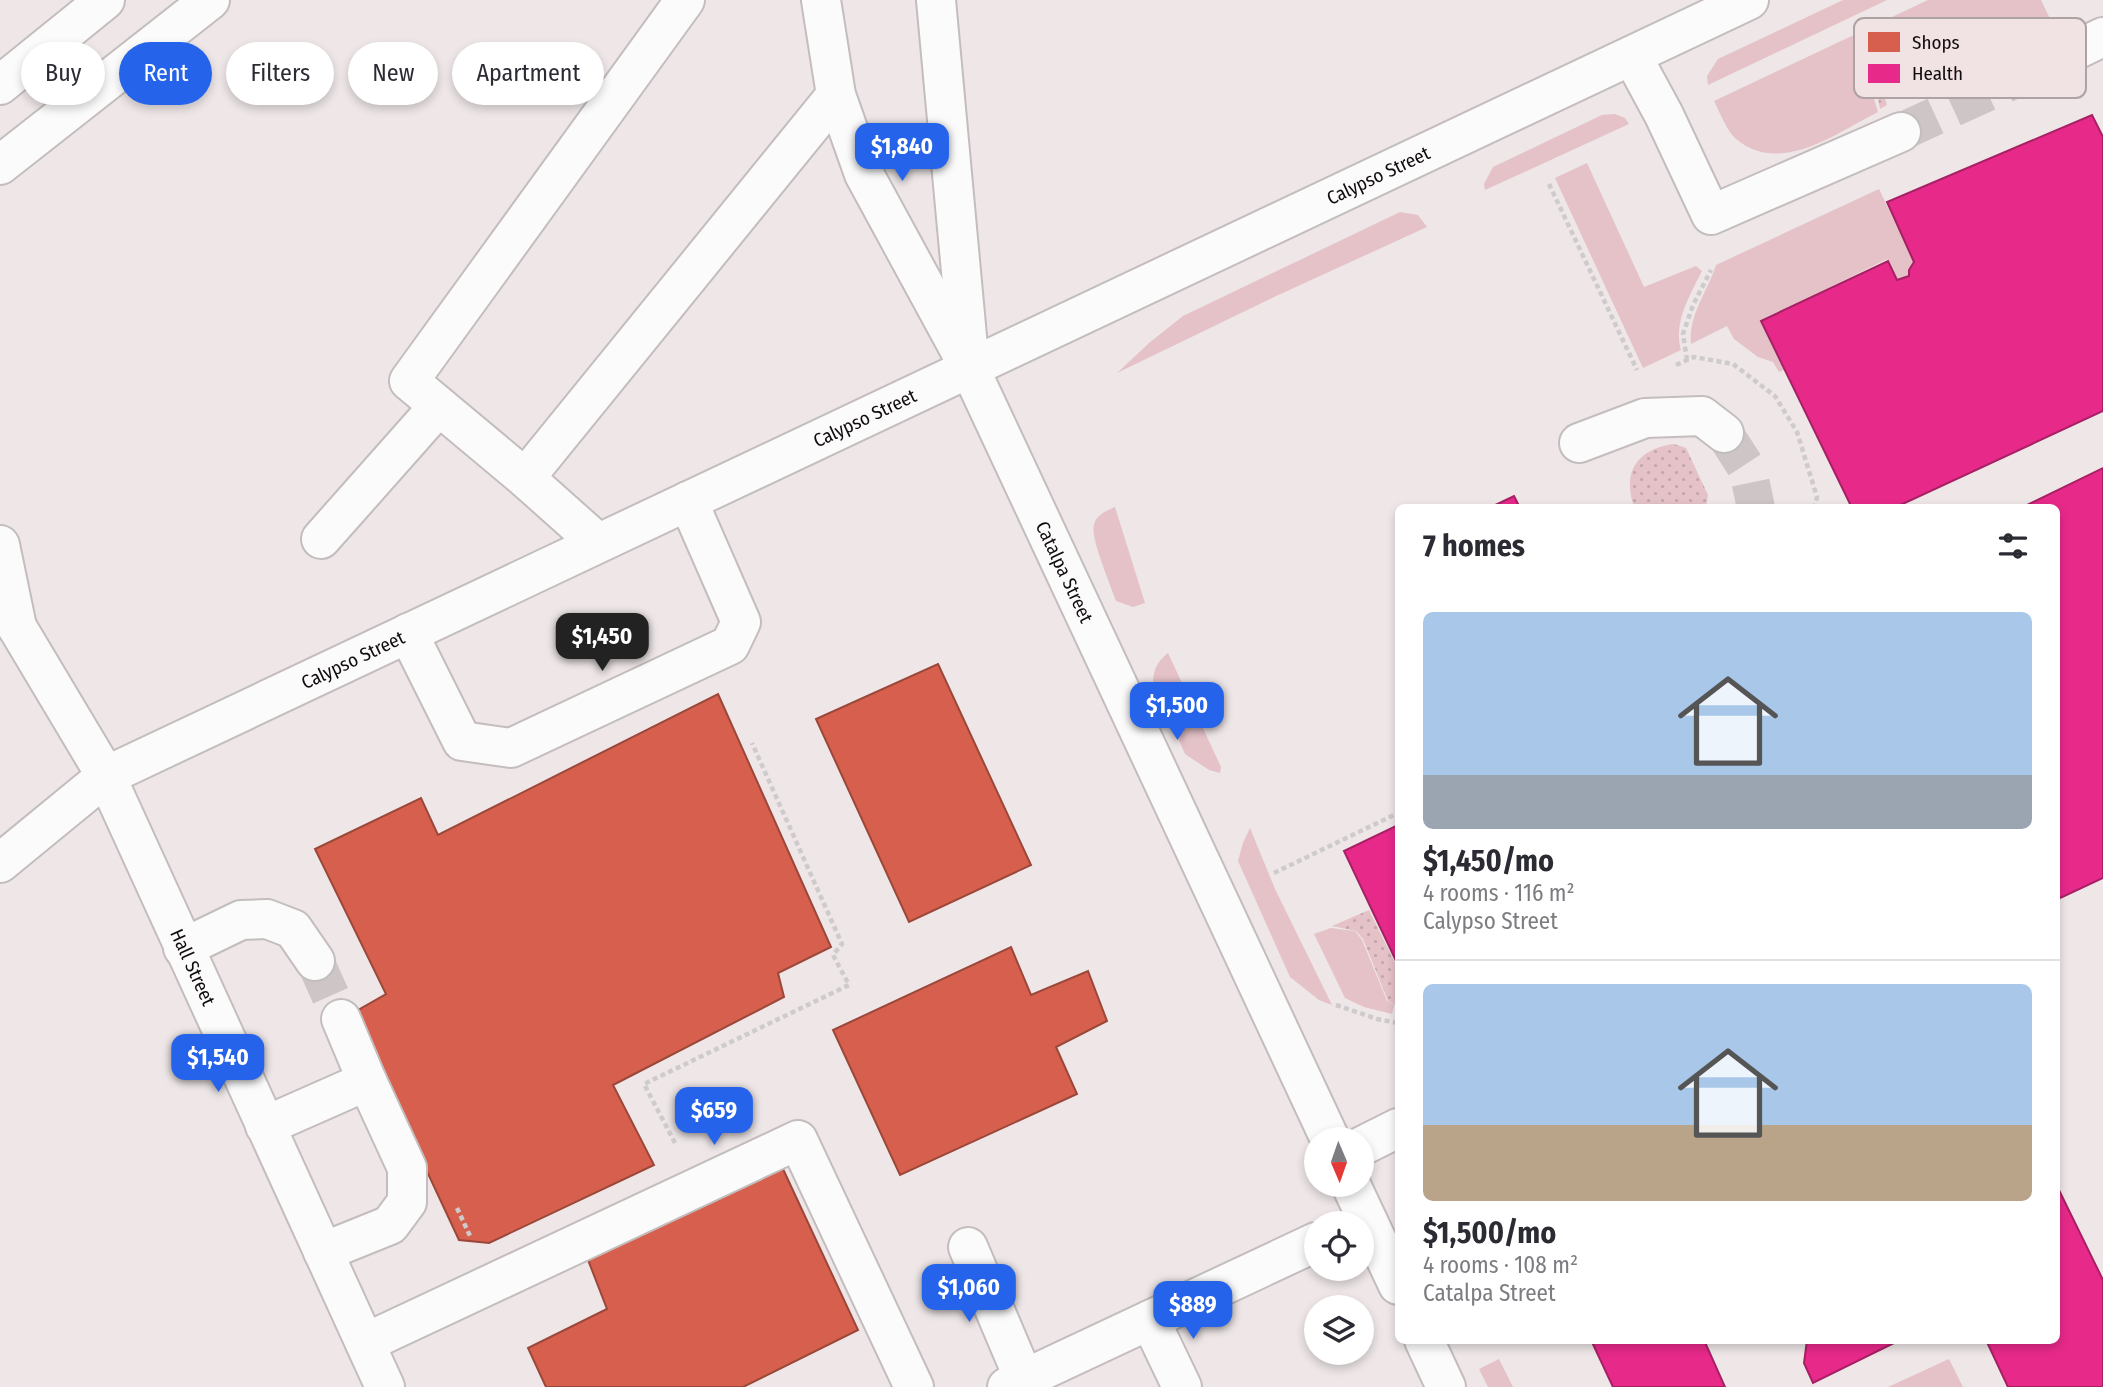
<!DOCTYPE html>
<meta charset="utf-8">
<style>
body{margin:0;font-family:"Fira Sans Condensed",sans-serif;background:#f2f2f3;color:#2b2b33;height:100vh;display:flex;flex-direction:column;font-size:26px;white-space:nowrap}
*{box-sizing:border-box;margin:0}
p{font-size:23px;color:#7c7c81}
.icon{flex:none;width:38px;height:38px;fill:none;stroke:currentColor;stroke-width:2;stroke-linecap:round;stroke-linejoin:round}
.map{position:relative;flex:1;overflow:hidden}
.panel{position:absolute;left:1395px;top:504px;width:665px;height:840px;display:flex;flex-direction:column;background:#fff;border-radius:10px;box-shadow:0 4px 10px #0003}
.panel>*{flex:none}
.banner{position:absolute;left:21px;top:42px;width:665px;height:63px;display:flex;gap:14px}
.needle{width:46px;rotate:178deg}
.fabs{position:absolute;left:1304px;top:1127px;display:grid;gap:14px}
.fabs a{display:grid;place-items:center;width:70px;height:70px;border-radius:50%;background:#fff;box-shadow:0 4px 10px #0003;font-size:35px}
.price{position:absolute;translate:-50% -60px;padding:0 16px;border-radius:14px;background:#2563eb;color:#fff;font-size:23px;line-height:46px;filter:drop-shadow(0 2px 4px #0008)}
.price::after{content:'';position:absolute;left:50%;top:42px;width:21px;height:16px;margin-left:-10px;background:inherit;clip-path:polygon(0 0,100% 0,50% 100%)}
.price.on{background:#222;color:#fff}
ul{padding:0;list-style:none}
li{display:grid;align-content:center;gap:14px;height:371px;padding:0 28px}
li+li{border-top:2px solid #e1e1e2}
li span{display:grid;place-items:center;height:217px;border-radius:10px;color:#555}
li>.icon{margin-inline-start:auto}
span .icon{width:126px;height:126px;fill:#fffc;stroke-width:1}
li b{font-size:30px}
h2{display:flex;justify-content:space-between;align-items:center;height:84px;padding:0 28px;font-size:30px}
.chip{padding:0 24px;border-radius:32px;background:#fff;box-shadow:0 4px 10px #0003;font-size:24px;line-height:63px}
.chip.on{background:#2563eb;color:#fff}
.map>svg:first-child{display:block}
</style>
<div class="map">
<svg width="2103" height="1387" viewBox="0 0 2103 1387">
<defs>
<pattern id="park-dots" width="8" height="8" patternUnits="userSpaceOnUse" patternTransform="scale(1.75)"><rect width="8" height="8" fill="#e4c2c8"/><path d="M2 2h.1M6 6h.1" fill="none" stroke="#c3a6ab" stroke-width="1.8" stroke-linecap="round"/></pattern>
</defs>
<rect width="100%" height="100%" fill="#eee6e7"/>
<!-- grass -->
<path fill="#e4c2c8" d="M1843,0H1887L1708,85L1707,76L1718,59Z
M1928,0H2041L2054,27L2013,45L1994,29L1974,18H1937L1905,29L1877,66L1872,92L1878,112C1836,133 1781,176 1736,139C1727,131 1720,113 1714,101Z
M1615,114L1625,118L1629,124L1485,190L1484,184L1493,167L1602,115Z
M1587,163L1644,287L1696,266L1702,271C1690,295 1673,323 1681,350L1643,368L1555,178Z
M1879,189L1914,262L1908,270L1909,276L1897,280L1887,259L1761,321L1784,370L1779,372L1773,362L1758,357L1734,339L1727,326L1691,344C1688,315 1708,291 1716,265Z
M1400,212L1418,215L1427,227L1274,297L1117,373L1149,343L1183,316Z
M1115,507L1145,603L1133,607L1116,601C1111,586 1090,538 1094,525C1096,515 1106,511 1115,507Z
M1168,653L1221,767L1220,773L1209,770L1185,754L1153,681C1154,668 1158,661 1168,653Z
M1250,828L1275,889L1332,1005L1319,1000L1290,977L1238,861L1243,843Z
M1331,928L1355,931L1362,940L1387,1001L1394,1005L1392,1014L1364,1007L1345,998L1314,934Z
M1499,1359L1513,1387H1488L1479,1369Z
M1949,1359L1963,1387H1888Z"/>
<!-- park -->
<path fill="url(#park-dots)" d="M1945,20C1980,21 1986,25 2011,48L2001,52L1992,38L1882,89L1887,105L1880,109L1877,93L1881,67L1892,49L1906,32Z
M1674,444L1686,448L1708,495L1706,507H1634C1622,472 1637,449 1674,444Z
M1369,910L1398,969V1007L1388,1001L1363,939L1356,931L1332,926Z"/>
<!-- shops -->
<path fill="#d6604d" stroke="#9b473a" stroke-width="2" d="M938,664L1031,865L909,922L816,719Z
M718,694L831,947L778,973L784,997L613,1085L654,1165L489,1243L459,1240L353,1013L386,994L315,849L421,798L438,835Z
M1011,947L1031,995L1088,971L1107,1021L1056,1047L1077,1094L900,1175L833,1030Z
M783,1169L858,1330L743,1387H546L528,1348L607,1309L585,1252Z"/>
<!-- health -->
<path fill="#e7298a" stroke="#a72064" stroke-width="2" d="M2092,115L2103,137V411L1894,508H1852L1761,321L1888,261L1897,280L1909,276V270L1914,262L1887,202Z
M2103,468V878L2056,900V508H2021Z
M1514,496L1520,508H1489Z
M1398,825V965L1344,851Z
M2056,1184L2103,1280V1387H2008L1986,1340H2056Z
M1591,1340H1704L1725,1387H1613Z
M1807,1340H1900L1813,1383L1804,1363Z"/>
<g fill="none" stroke-linecap="round" stroke-linejoin="round">
<!-- minor-tunnel -->
<path stroke="#cdc5c6" stroke-width="38" stroke-dasharray="38 19" stroke-linecap="butt" d="M1901,132L2018,78
M1724,433L1748,470L1756,508
M315,961L341,1019"/>
<defs>
<g id="minor">
<path d="M1632,56L1664,115L1711,215L1901,132"/>
<path d="M2018,78L2103,37"/>
<path id="s1" d="M970,369L1330,1139"/>
<path d="M1579,443L1645,418L1702,416L1724,433"/>
<path d="M525,478L836,95"/>
<path d="M321,539L438,407"/>
<path d="M598,543L525,478L409,381L685,0"/>
<path d="M408,633L462,741L511,748L730,645L741,622L688,501"/>
<path id="s2" d="M106,776L385,1387"/>
<path d="M183,948L241,920L267,919L293,929L315,961"/>
<path d="M265,1126L367,1081L341,1019"/>
<path d="M1362,1146L1398,1128"/>
<path d="M1351,1185L1398,1285"/>
<path d="M968,1247L1024,1379"/>
<path d="M323,1252L390,1225L407,1202V1168L367,1081"/>
<path d="M1150,1320L1182,1387"/>
<path d="M1424,1340L1446,1387"/>
<path d="M365,1343L798,1140L914,1387"/>
<path d="M1007,1387L1316,1242"/>
</g>
<g id="major">
<path d="M821,0L836,95L864,174L970,369"/>
<path d="M3,598L17,627L106,776"/>
<path id="s3" d="M0,863L106,776L1749,0"/>
</g>
<path id="highway" d="M936,0L970,369
M0,85L105,0
M0,165L210,0
M0,545L17,627"/>
</defs>
<!-- minor casing -->
<use href="#minor" stroke="#c4bdbe" stroke-width="42"/>
<!-- major casing -->
<use href="#major" stroke="#c4bdbe" stroke-width="42"/>
<!-- highway casing -->
<use href="#highway" stroke="#c4bdbe" stroke-width="42"/>
<!-- path -->
<path stroke="#cecbcc" stroke-width="4.5" stroke-dasharray="5 3.5" stroke-linecap="butt" d="M1549,184L1637,370
M1687,360L1683,334L1693,305L1711,270
M1676,365L1694,357L1733,364L1775,396L1797,432L1817,497L1814,508
M1274,873L1398,813
M1336,1005L1377,1019L1398,1023
M675,1143L644,1084L849,985L833,955L842,944L752,743
M457,1208L471,1238"/>
<!-- minor -->
<use href="#minor" stroke="#fcfbfb" stroke-width="38"/>
<!-- major -->
<use href="#major" stroke="#fcfbfb" stroke-width="38"/>
<!-- highway -->
<use href="#highway" stroke="#fcfbfb" stroke-width="38"/>
</g>
<g text-anchor="middle" dominant-baseline="central" stroke-width="7" stroke-linejoin="round" paint-order="stroke">
<!-- street labels -->
<g font-size="19" fill="#110c0d" stroke="#f1e2e4">
<text stroke="none"><textPath href="#s3" startOffset="1544">Calypso Street</textPath></text>
<text stroke="none"><textPath href="#s3" startOffset="976">Calypso Street</textPath></text>
<text stroke="none"><textPath href="#s1" startOffset="224">Catalpa Street</textPath></text>
<text stroke="none"><textPath href="#s3" startOffset="410">Calypso Street</textPath></text>
<text stroke="none"><textPath href="#s2" startOffset="210">Hall Street</textPath></text>
</g>
</g>
<!-- legend -->
<rect x="1854" y="18" width="232" height="80" rx="10" fill="#f1e2e4" stroke="#aea2a4" stroke-width="2"/>
<rect x="1868" y="32" width="32" height="20" fill="#d6604d"/>
<rect x="1868" y="64" width="32" height="19" fill="#e7298a"/>
<g font-size="19" fill="#110c0d">
<text x="1912" y="49">Shops</text>
<text x="1912" y="80">Health</text>
</g>
</svg>
<div class="fabs">
<a><svg class="needle" viewBox="-14 -14 28 28"><path d="M0-13l5 13h-10z" fill="#e53935"/><path d="M0 13l5-13h-10z" fill="#7c7c81"/></svg></a>
<a><svg class="icon" aria-label="locate" viewBox="0 0 24 24"><circle cx="12" cy="12" r="6"/><path d="M12 2v4M12 18v4M2 12h4M18 12h4"/></svg></a>
<a><svg class="icon" aria-label="layers" viewBox="0 0 24 24"><path d="M12 4l9 5-9 5-9-5zM3 14l9 5 9-5"/></svg></a>
</div>
<b class="price" style="left:902px;top:183px">$1,840</b>
<b class="price on" style="left:602px;top:673px">$1,450</b>
<b class="price" style="left:1177px;top:742px">$1,500</b>
<b class="price" style="left:218px;top:1094px">$1,540</b>
<b class="price" style="left:714px;top:1147px">$659</b>
<b class="price" style="left:969px;top:1324px">$1,060</b>
<b class="price" style="left:1193px;top:1341px">$889</b>
<div class="banner">
<a class="chip">Buy</a>
<a class="chip on">Rent</a>
<a class="chip">Filters</a>
<a class="chip">New</a>
<a class="chip">Apartment</a>
</div>
<section class="panel">
<h2>7 homes<svg class="icon" aria-label="filters" viewBox="0 0 24 24"><path d="M4 7h16M4 17h16"/><circle cx="9" cy="7" r="2"/><circle cx="15" cy="17" r="2"/></svg></h2>
<ul>
<li><span style="background:linear-gradient(#a9c7e8 75%,#9aa5b1 0)"><svg class="icon" aria-label="home" viewBox="0 0 24 24"><path d="M3 11l9-7 9 7M6 9v11h12V9"/></svg></span><div><b>$1,450/mo</b><p>4 rooms · 116 m²</p><p>Calypso Street</p></div></li>
<li><span style="background:linear-gradient(#a9c7e8 65%,#b9a48a 0)"><svg class="icon" aria-label="home" viewBox="0 0 24 24"><path d="M3 11l9-7 9 7M6 9v11h12V9"/></svg></span><div><b>$1,500/mo</b><p>4 rooms · 108 m²</p><p>Catalpa Street</p></div></li>
</ul>
</section>
</div>
